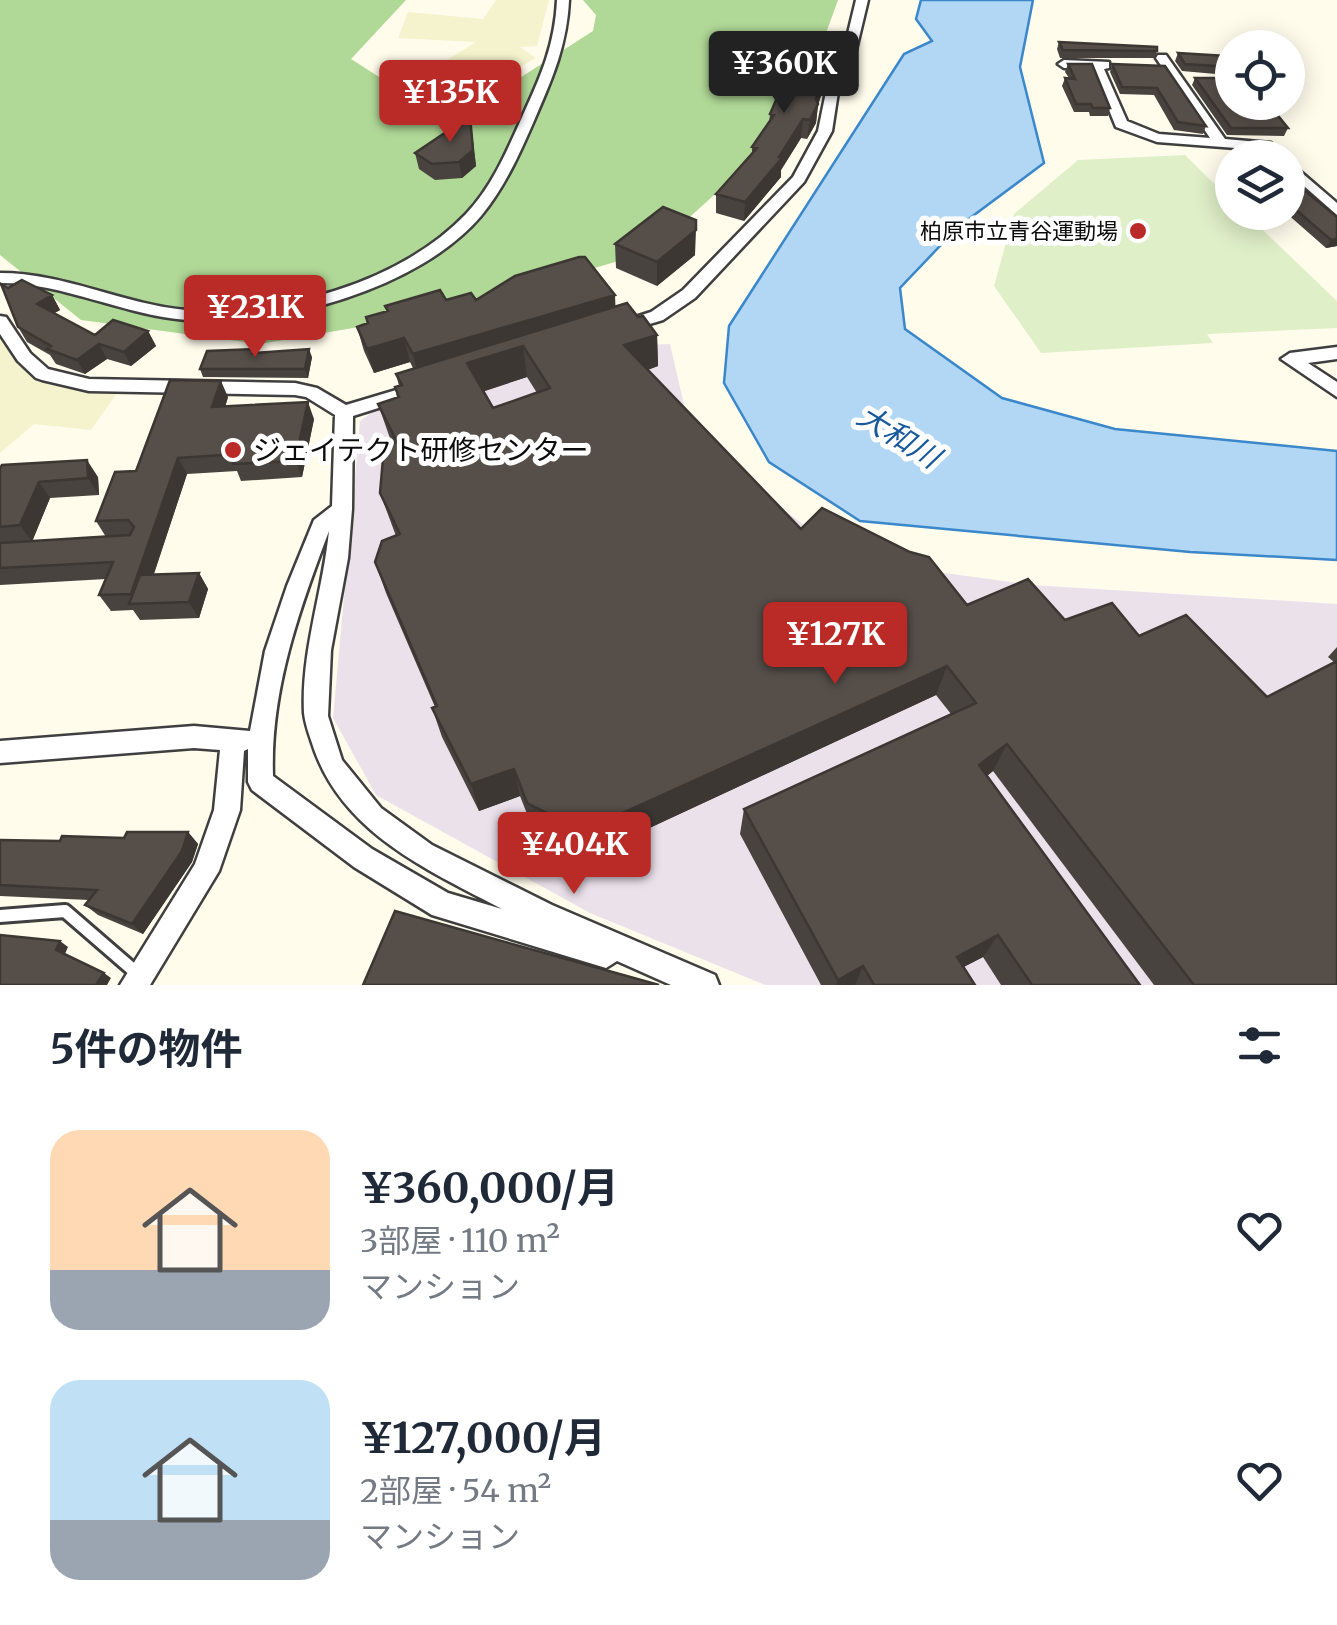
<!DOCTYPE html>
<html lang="ja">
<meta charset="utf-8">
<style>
body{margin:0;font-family:Merriweather,"Noto Sans JP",serif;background:#f6f6f7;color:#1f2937;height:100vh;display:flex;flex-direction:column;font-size:38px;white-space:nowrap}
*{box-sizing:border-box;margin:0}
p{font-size:32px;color:#747a83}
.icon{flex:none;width:55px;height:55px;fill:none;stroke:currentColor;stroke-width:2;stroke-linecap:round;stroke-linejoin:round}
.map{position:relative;height:985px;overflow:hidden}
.panel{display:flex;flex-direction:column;background:#fff;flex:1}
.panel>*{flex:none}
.fabs{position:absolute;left:1215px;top:30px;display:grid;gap:20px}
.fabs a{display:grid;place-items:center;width:90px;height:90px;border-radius:50%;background:#fff;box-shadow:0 5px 25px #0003;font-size:50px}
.price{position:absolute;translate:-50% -85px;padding:0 22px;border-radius:10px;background:#ba2a27;color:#fff;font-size:32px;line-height:65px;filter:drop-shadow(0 2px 5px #0008)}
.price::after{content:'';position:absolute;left:50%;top:60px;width:30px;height:22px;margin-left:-15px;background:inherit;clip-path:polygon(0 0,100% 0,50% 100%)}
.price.current{background:#222;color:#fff}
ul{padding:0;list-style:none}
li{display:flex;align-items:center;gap:30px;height:250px;padding:0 50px}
li span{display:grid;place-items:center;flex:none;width:280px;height:200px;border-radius:30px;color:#555}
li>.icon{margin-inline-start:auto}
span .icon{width:120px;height:120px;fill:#fffc;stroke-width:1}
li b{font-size:42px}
h2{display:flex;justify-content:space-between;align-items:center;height:120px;padding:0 50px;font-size:42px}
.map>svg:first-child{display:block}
</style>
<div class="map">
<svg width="1337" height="985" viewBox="0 0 1337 985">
<rect width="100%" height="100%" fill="#fffcec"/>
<!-- industrial -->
<path fill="#ebe1eb" d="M670,344L685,409L747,482L808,528L916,569L1032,585L1337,604V985H765L590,913L376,795L333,718L360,421L378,408L563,349Z"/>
<!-- farmland -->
<path fill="#f4f3cd" d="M496,0H549L537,46L520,47L536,58L490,84L426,73L476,42L398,38L408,12L483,19Z
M0,335L48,385L117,393L91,430L34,424L0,453Z"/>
<!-- forest -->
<path fill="#b0d896" d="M0,0H406L351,59L387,82L493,95L593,31L596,15L583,0H838L793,124L652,251L446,312L260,344L81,320L0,255Z"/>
<!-- pitch -->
<path fill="#dfefc8" d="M1185,155L1232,201V212L1245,213L1337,301V328L1207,334L1213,343L1041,353L994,286L1014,214L1078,160Z"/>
<!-- water -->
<path fill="#b2d7f5" stroke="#3a87ca" stroke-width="2.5" d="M921,0H1033L1020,67L1044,163L958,227L900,288L905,329L1002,398L1115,429L1337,451V560L1190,552L860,521L769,462L724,383L729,326L904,54L932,41L916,19Z"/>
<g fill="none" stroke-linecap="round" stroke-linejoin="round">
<defs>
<path id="service" d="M0,916L65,911L139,975"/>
<path id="minor" d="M557,0H569C567,44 553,77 536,116C521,151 505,187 481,216C419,289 278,328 187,320C122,315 65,283 0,283V273C65,273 122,304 186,310C279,317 400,283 466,214C492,187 508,149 523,115C541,76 555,44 557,0Z
M856,0H868L856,50L838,92L832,131L804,182L695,298L663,320L623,332L617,331V323L651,312L683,290L793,177L818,131L826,92L844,50Z
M1158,55H1166L1225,139L1271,143L1286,158H1270L1262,150L1157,142L1116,127L1092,68H1064L1058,64L1064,60L1109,62V68L1104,69L1127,121L1159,134L1210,138L1156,58Z
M1288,161L1337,203V215L1288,172Z
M0,316L6,317L30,353L48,369L89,379L295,383L317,388L346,405L423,382L429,384L432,388L429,392L353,416L352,509L348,558L331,650L328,716L342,760L381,808L432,845L552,905L715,975L719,985H671L617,961L606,968L432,915L354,867L252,790L248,782V749L244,751L240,810L219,871L150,985H120L195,864L214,810L220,750L194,748L0,763V741L194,726L250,731L265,651L287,586L314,520L332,506L335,415L306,397L295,395L89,391L42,380L36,378L18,361L0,334ZM329,531C323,591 301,652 304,713C305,723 309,734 312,743C340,832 426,869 502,909L448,893L372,849L273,776C270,691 299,610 329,531Z
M1337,347V359L1308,363L1337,382V397L1281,359L1290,353Z"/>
</defs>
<!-- service casing -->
<use href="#service" stroke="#3f3f3f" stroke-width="18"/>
<!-- minor casing -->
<use href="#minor" stroke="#3f3f3f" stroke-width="5"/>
<!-- service -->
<use href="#service" stroke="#fff" stroke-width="12"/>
<!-- minor -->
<use href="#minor" fill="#fff" fill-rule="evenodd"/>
</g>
<!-- wall -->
<path fill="#49433f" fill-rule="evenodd" d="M1059,42L1157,51L1155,58H1060L1057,49Z
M1178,53L1227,56L1288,128L1284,136L1227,135L1192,85L1195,78H1227V75L1182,71L1175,61Z
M834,55L818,105L816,123L807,139L801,138L781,170V177L744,221L716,213V194L752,154V147L769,123L770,114Z
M1068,64L1110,108L1108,116H1090L1089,112H1074L1062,86L1065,78H1069L1065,72Z
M1112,64L1165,66L1206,126L1203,134L1174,130L1154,95L1120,94L1110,72Z
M470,116L476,166L462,178L435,180L419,169L415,153Z
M1288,193L1337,217V246L1326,248L1285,212H1288Z
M615,244L695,255L657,286L616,268Z
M8,288L52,295L60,310L54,313L95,335L148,331L156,346L131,366L107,359L85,374L56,364L50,355L27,342L18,327Z
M615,295V307L638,317L657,335L658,366L648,370L801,529L967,605L1065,620L1139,636L1267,697L1334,662L1328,657L1337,647V985H1154L993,771L987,776L1140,985H1001L983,957L963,967L975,985H821L740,834L744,809L951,714L936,695L587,857L533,829L520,796L479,811L442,737L432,708L435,707L386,593L375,562L396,536L380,493L392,444L378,404L397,398L395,387L399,386L396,374L413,368L410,362L374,373L364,351L357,327L367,324L366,317L387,311L385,306L446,300H476ZM527,377L537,393L493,408L483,391Z
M255,349L256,353L312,357L308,378L203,377L200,369Z
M228,397L225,407L314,419L302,477L241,481L237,471L187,474L154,574L199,573L208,589L199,618L140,620L133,610L111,611L99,595L106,579L0,585V468L98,477L99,495L50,498L32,541L106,537L96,521L136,471Z
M188,832L198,844L192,862L143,934L98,915L85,905L89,900L0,896V840L60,841L124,838Z"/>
<!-- shaded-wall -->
<path fill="#3c3733" d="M837,38L834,55L818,105L816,123L807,139L810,120Z
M470,116L476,166L462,178L459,162Z
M803,119L801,138L781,170V177L744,221L745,202L779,157Z
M696,230L695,255L657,286V262Z
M1337,239V246L1326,248L1331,240Z
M52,295L60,310L46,318L37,304Z
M615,295L616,319L523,347L527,377L473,395L419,379L413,354Z
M148,331L156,346L131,366L124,352Z
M657,335L658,366L625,377L624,345Z
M404,338L410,362L374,373L367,349Z
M99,344L107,359L85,374L77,360Z
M309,349L312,357L308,378L305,369Z
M221,381L228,397L220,424L212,407Z
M308,402L314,419L302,477L295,461Z
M178,458L187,474L144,603L138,604L131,594Z
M87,460L98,477L99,495L88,478Z
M39,482L50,498L32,542L20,525Z
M199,573L208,589L199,618L189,602Z
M947,666L936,695L587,857L583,831Z
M1007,744L993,771L966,792L979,765Z
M514,769L520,796L479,811L471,784Z
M188,832L198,844L192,862L143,934L132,924Z
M998,935L983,957L943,978L957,957Z
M60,941L68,947L64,956L56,950Z
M863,966L855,985H836L838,980Z
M104,973L111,978L107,985H96Z"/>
<!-- building -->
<path fill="#554e49" stroke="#3c3733" stroke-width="2.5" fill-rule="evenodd" d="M805,34L837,38L816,99L818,104L810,120L803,119L779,157L782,158L745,202L716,194L757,148L752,147L774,115L770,114Z
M1059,42L1157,47V51L1063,50Z
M1178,53L1227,56L1232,62V102H1267L1288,128H1231L1195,78H1228L1231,67L1185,64Z
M1068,64H1092L1110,108H1093L1091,104H1076L1065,78L1075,79Z
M1112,64L1165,66L1206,126L1178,122L1157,88L1122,87Z
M470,116L473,150L459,162L432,164L415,153Z
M1304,190L1337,217V239L1331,240L1288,203V193Z
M663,207L696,220V230L657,262L615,244Z
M579,257H585L615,295L413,354L404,338L367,349L357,327L368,323L366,317L388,311L385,306L440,290L446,300L471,293L476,300L515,276Z
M22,280L52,295L37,304L95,335L113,320L148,331L124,352L99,344L77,360L47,349L51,346L18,327L1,284L8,288Z
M627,303L638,317L643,316L657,335L624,345L801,529L822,508L910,552L929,557L967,605L1028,579L1065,620L1112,603L1139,636L1186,615L1267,697L1337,661V985H1194L1007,744L979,765L1140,985H1032L998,935L957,957L975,985H874L863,966L838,980L744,809L976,703L947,666L583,831L527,803L514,769L471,784L432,708L437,706L375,562L382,541L400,534L380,493L384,447L397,442L378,404L399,397L395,387L402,385L396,374ZM523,346L550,388L493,408L467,363Z
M255,349L253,353L309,349L305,369H200L207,351Z
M170,380L221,381L212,407L308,402L295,461L233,464L236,454L178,458L131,594L99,595L113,562L0,568V543L130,535L134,527L128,520L96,521L115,472L136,471Z
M87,460L88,478L39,482L20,525L0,527V468L2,465Z
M199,573L189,602L129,604L140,575Z
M127,832H188L182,851L132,924L85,905L97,890L0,885V840L60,841L62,836L124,838Z
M395,911L659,985H363Z
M0,935L60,941L56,950L104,973L96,985H0Z"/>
<!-- markers -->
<g fill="#ba2a27" stroke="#fff" stroke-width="4">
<circle cx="1138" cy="231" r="10"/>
<circle cx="233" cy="450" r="10"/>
</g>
<g text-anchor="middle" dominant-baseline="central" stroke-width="10" stroke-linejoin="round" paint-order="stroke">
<!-- far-poi labels -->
<g font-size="22" fill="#0c0c0c" stroke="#fff" text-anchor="end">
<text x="1118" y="231">柏原市立青谷運動場</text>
</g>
<!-- poi labels -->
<g font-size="28" fill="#0c0c0c" stroke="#fff" text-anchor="start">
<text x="253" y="450">ジェイテクト研修センター</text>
</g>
<!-- water labels -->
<g font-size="30" font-style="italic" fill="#18599c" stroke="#fff">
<text transform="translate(899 436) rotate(32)">大和川</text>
</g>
</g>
</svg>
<div class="fabs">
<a><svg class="icon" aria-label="locate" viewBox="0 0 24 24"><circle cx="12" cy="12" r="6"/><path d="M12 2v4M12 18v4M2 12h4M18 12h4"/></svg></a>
<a><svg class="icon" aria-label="layers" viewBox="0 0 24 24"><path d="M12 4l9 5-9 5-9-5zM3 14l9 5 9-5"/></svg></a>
</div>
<b class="price current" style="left:784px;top:116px">¥360K</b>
<b class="price" style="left:450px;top:145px">¥135K</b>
<b class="price" style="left:255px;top:360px">¥231K</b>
<b class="price" style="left:835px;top:687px">¥127K</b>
<b class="price" style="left:574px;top:897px">¥404K</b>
</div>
<section class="panel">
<h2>5件の物件<svg class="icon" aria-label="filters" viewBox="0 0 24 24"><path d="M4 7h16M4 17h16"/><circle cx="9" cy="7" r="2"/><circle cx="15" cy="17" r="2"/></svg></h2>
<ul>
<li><span style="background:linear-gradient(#ffd9b3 70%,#9aa5b1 0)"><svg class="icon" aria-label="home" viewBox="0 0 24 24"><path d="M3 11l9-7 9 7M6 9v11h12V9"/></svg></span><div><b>¥360,000/月</b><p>3部屋 · 110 m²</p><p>マンション</p></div><svg class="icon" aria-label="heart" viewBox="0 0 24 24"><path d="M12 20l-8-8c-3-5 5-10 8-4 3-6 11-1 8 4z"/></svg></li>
<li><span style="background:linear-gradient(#bfe0f5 70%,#9aa5b1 0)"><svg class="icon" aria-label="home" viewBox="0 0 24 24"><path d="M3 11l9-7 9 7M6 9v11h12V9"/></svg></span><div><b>¥127,000/月</b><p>2部屋 · 54 m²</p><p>マンション</p></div><svg class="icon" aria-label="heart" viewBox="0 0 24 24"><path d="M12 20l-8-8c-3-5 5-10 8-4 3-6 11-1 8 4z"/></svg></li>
</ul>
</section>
